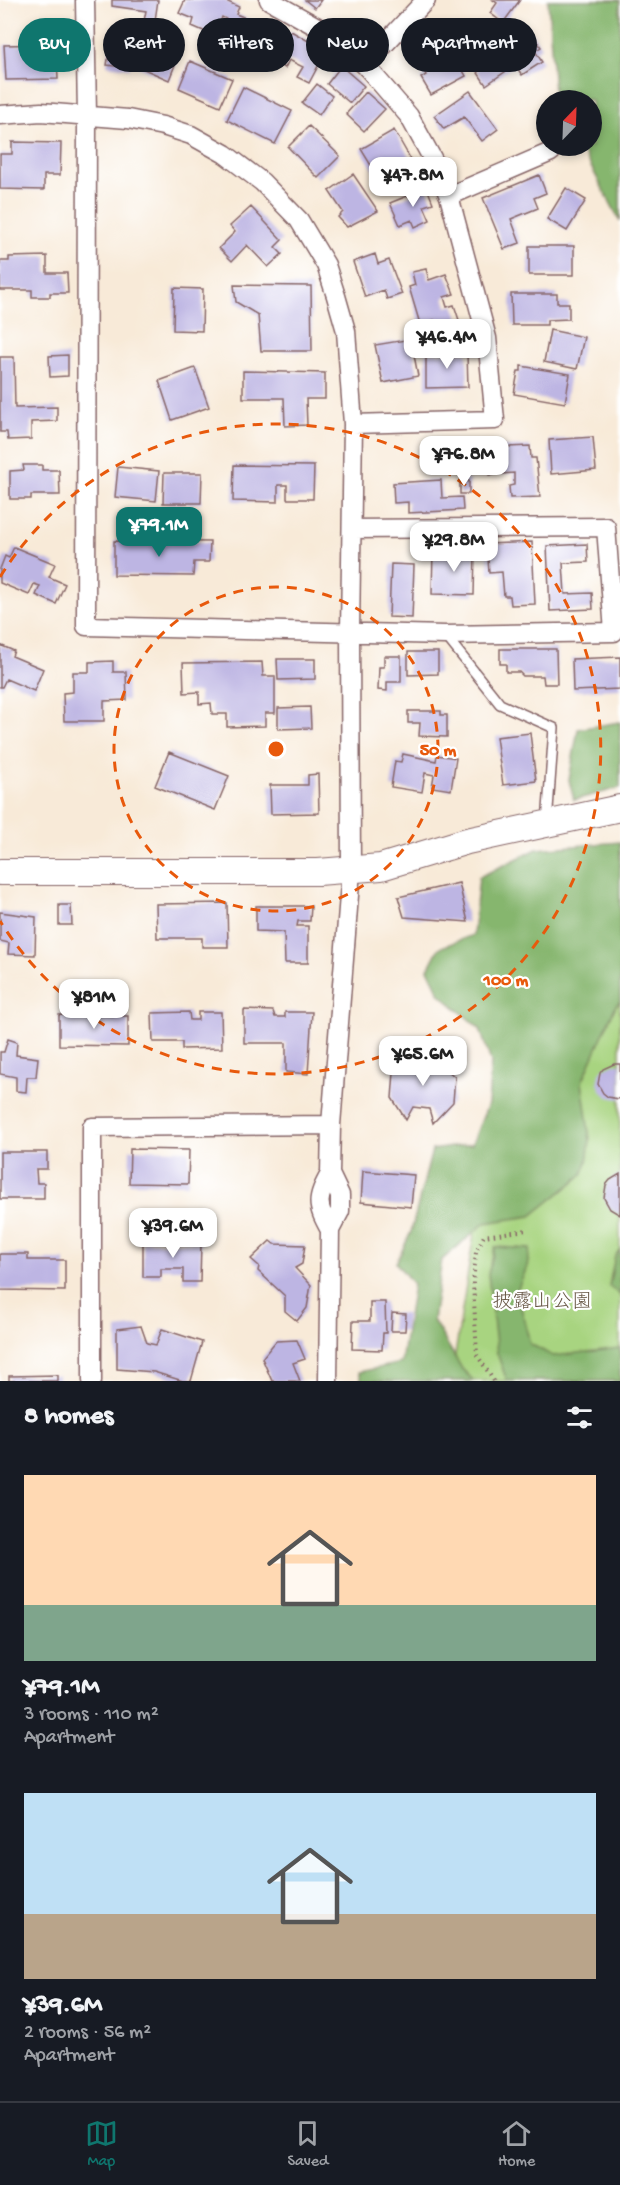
<!DOCTYPE html>
<meta charset="utf-8">
<style>
body{margin:0;font-family:"Gochi Hand","Klee One",sans-serif;background:#242831;color:#f1f3f6;height:100vh;display:flex;flex-direction:column;font-size:22px;white-space:nowrap}
*{box-sizing:border-box;margin:0}
p{font-size:20px;color:#9ea1a6}
.icon{flex:none;width:33px;height:33px;fill:none;stroke:currentColor;stroke-width:2;stroke-linecap:round;stroke-linejoin:round}
.map{position:relative;height:1381px;overflow:hidden}
.side{display:flex;flex-direction:column;background:#171b24;flex:1}
.side>*{flex:none}
.top-card{position:absolute;left:18px;top:18px;width:585px;height:54px;display:flex;gap:12px}
.needle{width:39px;rotate:23deg}
.fabs{position:absolute;left:536px;top:90px;display:grid;gap:12px}
.fabs a{display:grid;place-items:center;width:66px;height:66px;border-radius:50%;background:#171b24;box-shadow:0 3px 9px #0003;font-size:30px}
.price{position:absolute;translate:-50% -51px;padding:0 14px;border-radius:12px;background:#fff;color:#222;font-size:20px;line-height:39px;filter:drop-shadow(0 2px 3px #0008)}
.price::after{content:'';position:absolute;left:50%;top:36px;width:18px;height:14px;margin-left:-9px;background:inherit;clip-path:polygon(0 0,100% 0,50% 100%)}
.price.selected{background:#0f766e;color:#fff}
ul{padding:0;list-style:none}
li{display:grid;align-content:center;gap:12px;height:318px;padding:0 24px}
li span{display:grid;place-items:center;height:186px;border-radius:0px;color:#555}
li>.icon{margin-inline-start:auto}
span .icon{width:108px;height:108px;fill:#fffc;stroke-width:1}
li b{font-size:26px}
h2{display:flex;justify-content:space-between;align-items:center;height:72px;padding:0 24px;font-size:26px}
.tag{padding:0 21px;border-radius:27px;background:#171b24;box-shadow:0 3px 9px #0003;font-size:21px;line-height:54px}
.tag.selected{background:#0f766e;color:#fff}
.menu{display:flex;justify-content:space-around;align-items:center;height:84px;border-top:2px solid #363941;background:#171b24;font-size:16px;color:#9ea1a6}
.menu a{display:grid;justify-items:center;gap:3px}
.menu .selected{color:#0f766e}
.map>svg:first-child{display:block}
</style>
<div class="map">
<svg width="620" height="1381" viewBox="0 0 620 1381">
<rect width="100%" height="100%" fill="#fff"/>
<filter id="ink" filterUnits="userSpaceOnUse"><feTurbulence type="fractalNoise" baseFrequency=".0167" numOctaves="2"/><feDisplacementMap in="SourceGraphic" scale="12" xChannelSelector="R" yChannelSelector="G"/><feConvolveMatrix kernelMatrix="1 2 1 2 8 2 1 2 1" color-interpolation-filters="sRGB"/></filter>
<filter id="wash" filterUnits="userSpaceOnUse"><feTurbulence type="fractalNoise" baseFrequency=".008" numOctaves="4" result="noise"/><feDisplacementMap in="SourceGraphic" scale="24" xChannelSelector="R" yChannelSelector="G"/><feGaussianBlur stdDeviation="1.35" result="paint"/><feColorMatrix in="noise" values="0 0 0 0 0 0 0 0 0 0 0 0 0 0 0 0 0 1.4 0 .05"/><feComposite in="paint" operator="in"/></filter>
<g filter="url(#wash)">
<rect width="100%" height="100%" fill="#f8ead8"/>
<!-- green -->
<path fill="#a8d480" stroke="#797a56" stroke-width="1.5" d="M620,930V1381H451L486,1156Z"/>
<!-- forest -->
<path fill="#86b66e" stroke="#686a4c" stroke-width="1.5" d="M548,0H620V221L580,146H591V100H557L554,95Z
M620,722V788L574,800L569,780L578,729Z
M620,842V1002L616,1005L582,1082L590,1140L587,1162L582,1175L531,1216L485,1223L442,1260L433,1320L462,1369L474,1381H362L359,1372L401,1363L413,1284L396,1263L411,1232L432,1150L472,1144L488,1104L491,1062L480,1029L440,994L428,969L439,948L473,935L479,877L537,849Z
M495,1247L530,1249L527,1267L517,1291L530,1344L553,1356L620,1348V1381H507L497,1353L488,1274Z
M620,1249V1295L609,1286L615,1256Z"/>
<g id="blocks">
<!-- building -->
<path fill="#bdb5e3" d="M112,0H158L154,27L143,26L146,11L112,6Z
M185,0H224L239,7L236,14L255,22L248,41L222,30L226,19L222,17L215,36L192,26L194,19L179,13Z
M305,0H321L315,8Z
M493,0H520L503,23L490,13L497,3Z
M437,25L466,76L431,95L421,78L426,75L423,69L429,66L413,39Z
M291,31L326,51L309,83L297,77L303,67L289,60L285,68L273,62Z
M531,32L541,47L535,51L542,62L522,75L515,65L486,85L476,70Z
M147,42L179,55L169,80L137,66Z
M49,44V59H57L58,79L6,80L4,45Z
M110,47L132,50L130,68L107,65Z
M190,61L232,79L220,106L179,88Z
M341,66L364,86L350,103L327,84Z
M317,84L332,96L319,115L302,103Z
M243,87L292,111L275,144L227,120Z
M470,91L498,129L482,141L464,117L444,129L434,116Z
M366,92L385,109L364,131L346,114Z
M309,126L340,156L318,178L288,147Z
M394,130L419,174L395,188L384,167L375,172L361,149Z
M12,142L61,143L60,175H44V190L0,189V154H12Z
M353,174L378,211L347,227L338,217L343,212L329,191Z
M539,175L546,193L534,198L538,208L511,219L520,243L504,249L483,198Z
M427,188L433,203L424,206L430,220L415,227L412,220L400,225L390,203Z
M566,188L586,200L567,231L547,219Z
M251,207L282,240L275,247L282,254L268,267L247,245L232,261L219,248L235,232L230,226Z
M529,246H574V275H529Z
M375,254L378,264L389,260L402,294L387,299L384,290L365,297L353,262Z
M47,256V273H67L68,293H50V297H32V290H0V261H9V257Z
M426,269L429,280L446,274L454,294L444,297L447,307L454,305L460,323L437,331L434,320L420,324L409,287L415,285L412,272Z
M234,285L311,286L312,351H261L258,315L236,302Z
M174,288L203,289L202,331L173,330Z
M511,294H557V303H569V319L547,320V325H512Z
M550,330L584,337L577,369L544,362Z
M411,339L418,376L383,383L375,345Z
M426,353H467L468,387L426,388Z
M68,355V376L50,377L49,356Z
M0,357H14L15,408L57,407V421L31,422V439L8,440L7,432H0Z
M521,366L570,374L565,403L514,394L518,371H521Z
M195,368L209,407L172,420L159,381Z
M243,371L325,373V399H306L307,425L285,426L284,398H243Z
M593,437L596,470L551,474L549,440Z
M530,446L531,458H536L540,497L510,498L509,486L514,485V473L489,475L487,448Z
M23,465H42V470H59L60,495H31V499H10V471L24,470Z
M234,465L314,466L313,499H287V485H278V502L233,501Z
M118,467L159,471L156,501L115,497Z
M164,473H202L201,503H163Z
M441,480L442,498L462,497L463,510L408,513V502L394,503L393,483Z
M460,480H469V494H460Z
M114,541L210,542L209,562H194L193,576L114,575Z
M532,542L535,604L511,605L510,596H504L502,572L489,573L487,544Z
M587,544L588,562L563,563L565,594L592,593L593,609L550,611L547,546Z
M14,547L55,564L49,577L65,584L56,604L36,595L40,586L34,584L29,595L0,583V569L5,556L9,558Z
M433,551L475,552L474,595L432,594Z
M391,564L414,565L412,618L389,617Z
M0,645L14,651L12,656L43,669L34,691L6,679L2,687H0Z
M500,649H556L557,684H544L543,676H523L519,672H506V664H500Z
M408,652H438V674L408,675Z
M384,656H401V682H387V691L378,690L379,667H384Z
M620,657V689L573,691L572,659Z
M277,659H315V679L278,680Z
M113,661V672H126L127,700L104,701V721H64L63,693L73,692V672H89V662Z
M262,662L263,676H275V713H265V726L227,727V714H212L211,703L199,704V692L184,693L183,663Z
M310,707L311,728L278,729V708Z
M408,711H441V715H447V737L419,736L420,723H408Z
M530,733L536,781L503,785L496,737Z
M169,752L229,776L215,810L155,786Z
M403,754L436,761L437,755L456,758L451,790L432,787L434,775L425,773L422,792L391,787L395,761L401,762Z
M318,774L319,813L271,814L270,785H308V775Z
M459,883L468,922L404,917L398,897Z
M227,903L228,947H202V938H157L156,904Z
M59,905H71L72,925H59Z
M256,906H311L310,921H298L297,926H308V963H285L284,932L256,931Z
M0,912L36,917L35,955L8,954L9,943L0,941Z
M244,1010L273,1011L275,1017H285V1012H312L308,1074L286,1072V1043H244Z
M189,1012L190,1020H198V1012H221L222,1048L182,1049V1042H153L152,1013Z
M59,1015L128,1016V1046L59,1045Z
M8,1039L17,1042L16,1055L38,1058L36,1077H27L26,1092L16,1091V1077L0,1074V1052H4Z
M412,1058L436,1060L455,1077L453,1102L433,1123L429,1109L413,1107L406,1120L392,1098L394,1072Z
M614,1064H620V1098L618,1099L608,1097L603,1093L598,1084L600,1073L603,1069Z
M130,1149L189,1150L188,1184L129,1183Z
M0,1152H47V1169H36L37,1183H44V1199H0Z
M363,1171L414,1175L411,1207L361,1202Z
M620,1174V1215L610,1209L604,1198L606,1185L610,1180Z
M270,1241L274,1244L305,1245L302,1264L295,1268L311,1285L307,1308L297,1321L285,1311V1296L258,1271L259,1266L251,1259Z
M143,1242L201,1243L200,1282H183V1269H161V1277H143Z
M0,1254H28V1260H65V1291L0,1290Z
M370,1302H385L386,1333H383L382,1350L352,1349L353,1321H370Z
M392,1313L406,1314L405,1331H391Z
M141,1326L147,1343L156,1345L162,1329L202,1342L191,1381H183L154,1372L117,1369V1329Z
M297,1340L305,1359L293,1363L300,1381H272L262,1358L276,1341Z
M58,1375V1381H9V1376Z"/>
</g>
</g>
<g filter="url(#ink)">
<use href="#blocks" fill-opacity="0" stroke="#876668" stroke-width="1.5"/>
<g fill="none" stroke-linecap="round" stroke-linejoin="round">
<defs>
<path id="lane" d="M445,635L500,704L554,728L547,823"/>
<path id="street" d="M85,0L87,115L86,626L445,635L614,632L606,527L352,529
M269,0L321,29L365,65L409,116L432,158L449,196L487,338L495,420L353,424
M365,65L426,0
M0,115L41,112L128,119L163,126L191,135L225,154L262,182L299,220L326,265L336,296L346,331L353,424L350,632L351,870L331,1125L330,1174L340,1195V1211L330,1230L328,1381
M449,196L551,152
M330,1230C316,1205 316,1199 330,1174
M92,1381V1127L331,1125"/>
<path id="secondary" d="M0,872H318L381,867L467,841L620,808"/>
</defs>
<!-- lane casing -->
<use href="#lane" stroke="#876668" stroke-width="12"/>
<!-- street casing -->
<use href="#street" stroke="#876668" stroke-width="21"/>
<!-- secondary casing -->
<use href="#secondary" stroke="#876668" stroke-width="28"/>
<!-- path -->
<path stroke="#876668" stroke-width="4" stroke-dasharray="1.5 4.5" stroke-linecap="butt" d="M494,1381L477,1355L473,1283L476,1252L484,1236L527,1230"/>
<!-- lane -->
<use href="#lane" stroke="#fff" stroke-width="9"/>
<!-- street -->
<use href="#street" stroke="#fff" stroke-width="18"/>
<!-- secondary -->
<use href="#secondary" stroke="#fff" stroke-width="26"/>
</g>
</g>
<!-- distance rings -->
<g fill="none" stroke="#e8590c" stroke-width="3" stroke-dasharray="10 8">
<circle cx="276" cy="749" r="162"/>
<path d="M0 577A325 325 0 1 1 0 921"/>
</g>
<g text-anchor="middle" dominant-baseline="central" stroke-width="4.5" stroke-linejoin="round" paint-order="stroke">
<!-- park labels -->
<g font-size="20" fill="#654" stroke="#fff">
<text x="542" y="1303">披露山公園</text>
</g>
</g>
<circle cx="276" cy="749" r="9" fill="#e8590c" stroke="#fff" stroke-width="3"/>
<g font-size="18" text-anchor="middle" font-weight="bold" fill="#e8590c" stroke="#fff" stroke-width="4.5" stroke-linejoin="round" paint-order="stroke">
<text x="438" y="755">50 m</text>
<text x="506" y="985">100 m</text>
</g>
</svg>
<div class="fabs">
<a><svg class="needle" viewBox="-14 -14 28 28"><path d="M0-13l5 13h-10z" fill="#e53935"/><path d="M0 13l5-13h-10z" fill="#9ea1a6"/></svg></a>
</div>
<b class="price" style="left:413px;top:208px">¥47.8M</b>
<b class="price" style="left:447px;top:370px">¥46.4M</b>
<b class="price" style="left:464px;top:487px">¥76.8M</b>
<b class="price selected" style="left:159px;top:558px">¥79.1M</b>
<b class="price" style="left:454px;top:573px">¥29.8M</b>
<b class="price" style="left:94px;top:1030px">¥81M</b>
<b class="price" style="left:423px;top:1087px">¥65.6M</b>
<b class="price" style="left:173px;top:1259px">¥39.6M</b>
<div class="top-card">
<a class="tag selected">Buy</a>
<a class="tag">Rent</a>
<a class="tag">Filters</a>
<a class="tag">New</a>
<a class="tag">Apartment</a>
</div>
</div>
<section class="side">
<h2>8 homes<svg class="icon" aria-label="filters" viewBox="0 0 24 24"><path d="M4 7h16M4 17h16"/><circle cx="9" cy="7" r="2"/><circle cx="15" cy="17" r="2"/></svg></h2>
<ul>
<li><span style="background:linear-gradient(#ffd9b3 70%,#7fa58c 0)"><svg class="icon" aria-label="home" viewBox="0 0 24 24"><path d="M3 11l9-7 9 7M6 9v11h12V9"/></svg></span><div><b>¥79.1M</b><p>3 rooms · 110 m²</p><p>Apartment</p></div></li>
<li><span style="background:linear-gradient(#bfe0f5 65%,#b9a48a 0)"><svg class="icon" aria-label="home" viewBox="0 0 24 24"><path d="M3 11l9-7 9 7M6 9v11h12V9"/></svg></span><div><b>¥39.6M</b><p>2 rooms · 56 m²</p><p>Apartment</p></div></li>
</ul>
</section>
<nav class="menu">
<a class="selected"><svg class="icon" aria-label="map" viewBox="0 0 24 24"><path d="M3 6l6-2 6 2 6-2v14l-6 2-6-2-6 2zM9 4v14M15 6v14"/></svg>Map</a>
<a><svg class="icon" aria-label="saved" viewBox="0 0 24 24"><path d="M7 4h10v16l-5-4-5 4z"/></svg>Saved</a>
<a><svg class="icon" aria-label="home" viewBox="0 0 24 24"><path d="M3 11l9-7 9 7M6 9v11h12V9"/></svg>Home</a>
</nav>
